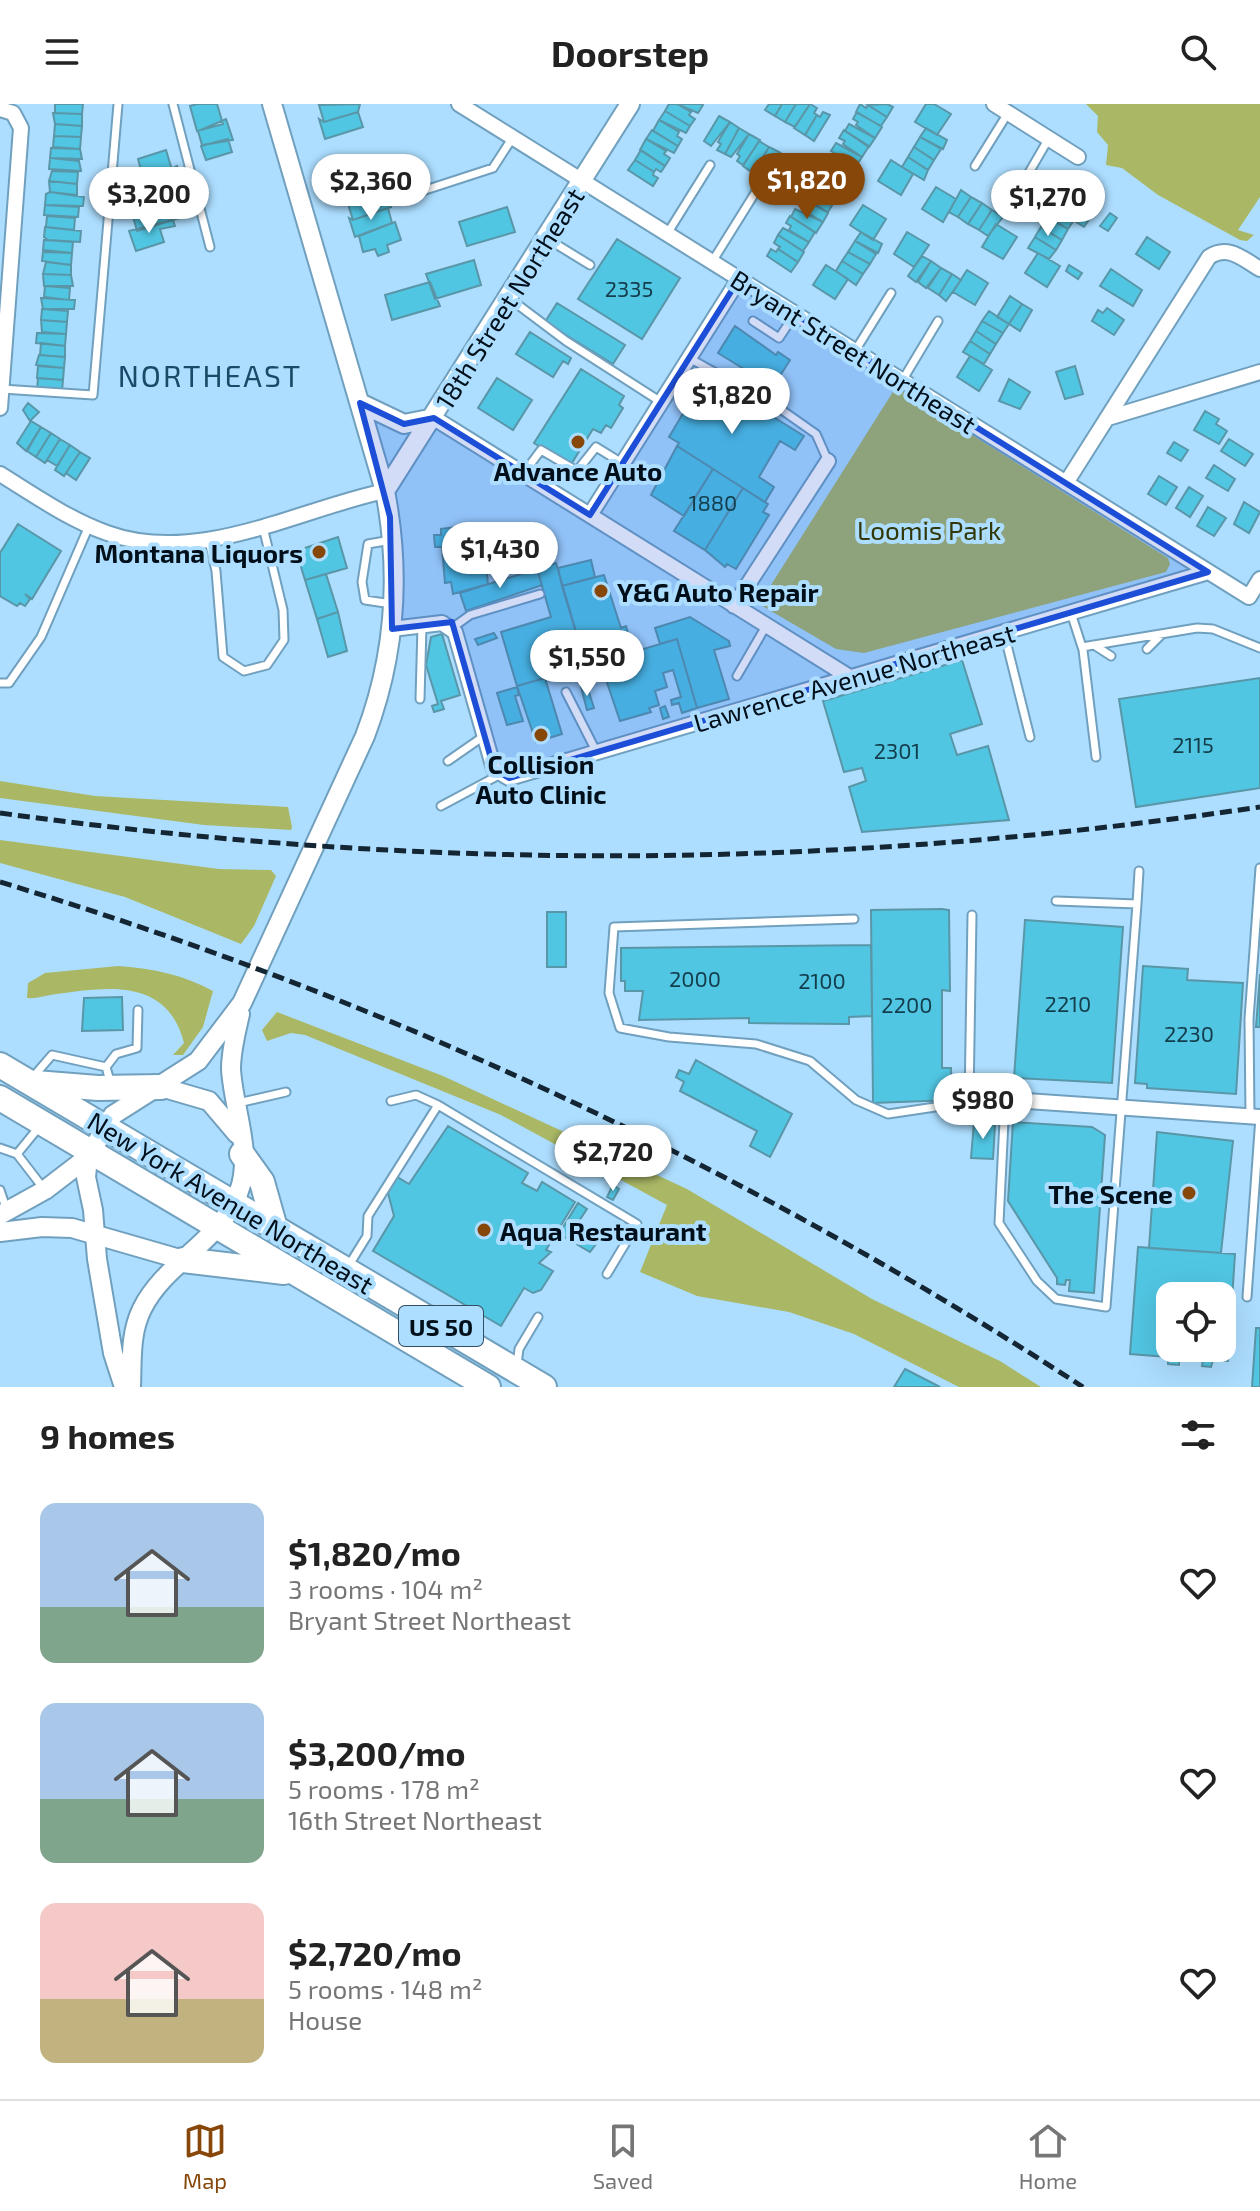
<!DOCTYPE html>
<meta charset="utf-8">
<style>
body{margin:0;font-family:"Exo 2",sans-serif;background:#f6f6f6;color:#222;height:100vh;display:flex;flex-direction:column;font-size:30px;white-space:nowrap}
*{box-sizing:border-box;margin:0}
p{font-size:26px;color:#767676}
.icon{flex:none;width:44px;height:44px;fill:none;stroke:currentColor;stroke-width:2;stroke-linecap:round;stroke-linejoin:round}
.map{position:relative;height:1283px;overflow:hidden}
.sheet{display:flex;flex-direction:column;background:#fff;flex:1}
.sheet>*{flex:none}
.buttons{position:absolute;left:1156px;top:1178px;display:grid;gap:16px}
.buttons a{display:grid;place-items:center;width:80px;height:80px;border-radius:16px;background:#fff;box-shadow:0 8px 32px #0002;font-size:40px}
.price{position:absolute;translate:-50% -68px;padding:0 18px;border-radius:28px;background:#fff;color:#222;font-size:26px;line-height:52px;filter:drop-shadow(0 2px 4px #0008)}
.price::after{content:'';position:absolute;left:50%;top:48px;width:24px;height:18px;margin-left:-12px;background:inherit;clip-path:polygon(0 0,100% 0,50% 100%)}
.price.selected{background:#864709;color:#fff}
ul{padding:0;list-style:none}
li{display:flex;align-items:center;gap:24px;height:200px;padding:0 40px}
li span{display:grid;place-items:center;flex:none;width:224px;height:160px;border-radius:16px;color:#555}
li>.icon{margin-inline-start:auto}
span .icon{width:96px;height:96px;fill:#fffc;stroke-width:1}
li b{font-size:34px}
h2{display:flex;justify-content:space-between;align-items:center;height:96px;padding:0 40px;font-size:34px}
header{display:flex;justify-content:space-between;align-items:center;height:104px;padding:0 40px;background:#fff;font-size:36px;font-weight:700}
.menu{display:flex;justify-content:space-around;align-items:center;height:112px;border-top:2px solid #e0e0e0;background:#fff;font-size:22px;color:#767676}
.menu a{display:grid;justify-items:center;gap:4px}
.menu .selected{color:#864709}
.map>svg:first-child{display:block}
</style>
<header><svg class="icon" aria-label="menu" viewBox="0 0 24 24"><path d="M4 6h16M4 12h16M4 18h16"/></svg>Doorstep<svg class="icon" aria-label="search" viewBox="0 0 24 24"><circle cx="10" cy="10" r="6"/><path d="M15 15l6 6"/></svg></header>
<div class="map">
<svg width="1260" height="1283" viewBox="0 0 1260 1283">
<rect width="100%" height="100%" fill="#addeff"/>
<!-- green -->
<path fill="#aab866" d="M1086,0H1260V93L1238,126L1254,131L1247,137L1240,136L1158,91L1122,64L1106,61L1108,41L1097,28L1098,12Z
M896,283L1168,454L1170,460L1166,468L864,549L836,545L759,500Z
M0,677L95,692L288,703L292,723L291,726L204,721L0,694Z
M0,736L219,765L271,766L276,772L254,822L241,840L125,793L0,759Z
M118,862C150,864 185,871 213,887L203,923L183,951H173L184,939C168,875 110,882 57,890C47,891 36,895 27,894L28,879L45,869Z
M277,908L443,972L687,1085L872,1195L1000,1257L1041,1283H959L854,1230L789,1208L697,1192L640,1168L667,1101L501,1011L305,931L291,929L267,937L262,926Z"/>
<!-- building -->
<path fill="#51c6e3" stroke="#5996a7" stroke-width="2" fill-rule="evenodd" d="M55,0H83L82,10L55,9Z
M197,0H217L223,20L197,27L190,2Z
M360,0L358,8L324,18L319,1Z
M669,0H677L691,8L689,11L695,15L690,22L665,7Z
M677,0H701L703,1L698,9Z
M769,0H782L775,12L765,6Z
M782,0H796L785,18L775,12Z
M796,0H810L795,23L785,18Z
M810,0L817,4L814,9L817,11L805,31L794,24Z
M860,0L866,4L868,1L887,13L881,22L856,8Z
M887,0L893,3L887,13L868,1Z
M926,0H934L951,10L937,31L915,18Z
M665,7L690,22L686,29L659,16Z
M358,8L363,23L325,35L319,15L324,18Z
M823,8L830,11L814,37L805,31L817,11L820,13Z
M857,8L882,23L875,34L856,21L858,18L853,15Z
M53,9L82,10V22L55,20Z
M719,12L730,18L711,42L704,37Z
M226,15L233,36L202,41L198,27Z
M659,16L679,28L677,32L682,35L678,42L653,27Z
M730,18L739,24L725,50L717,46L721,40L718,38Z
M55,20L82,22L81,33L54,32Z
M849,20L875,34L869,43L845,27Z
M739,24L749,30L731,53L725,50Z
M926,24L947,36L943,45L920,33Z
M652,26L678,42L674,49L646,35Z
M844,26L869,42L862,53L843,40L845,37L839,34Z
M749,30L760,36L743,61L737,57L740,52L737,50Z
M54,32L81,33L80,45L53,43Z
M920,33L941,45L934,56L914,43Z
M228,35L232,48L206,56L201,42Z
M646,35L666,47L664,50L670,54L665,62L640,46Z
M759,37L769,43L757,63L754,61L750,67L743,62Z
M836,39L862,53L856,62L831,47Z
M769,43L779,48L764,75L756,70L760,64L757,63Z
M914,43L934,56L928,66L908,53Z
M51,44L80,45L82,55L50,54Z
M166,46L172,66L143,73L138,55Z
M641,46L665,62L661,68L656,65L654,68L635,56Z
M779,48L789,54L771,78L764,74Z
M376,53L381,71L344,84L338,65Z
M908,53L928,66L924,76L902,63Z
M50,54L79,57L81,67L49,65Z
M789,54L800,61L784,86L776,81L780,76L777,74Z
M635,56L654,68L653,71L658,74L653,82L628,66Z
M891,56L913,70L901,91L878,77Z
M177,62L179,68L167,71L177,104L146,107L136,73L166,68Z
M52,67L78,68L77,80L49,77Z
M378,72L382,87L345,101L339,82L344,84Z
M815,73L840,88L834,98L814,86L816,83L811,79Z
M49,77L77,80V91L50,88Z
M936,83L956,95L943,118L922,105Z
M386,86L391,103L353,116L348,100Z
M807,86L813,89L814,86L834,98L828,108L802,93Z
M961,86L971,93L958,113L949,108Z
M50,88L84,93L83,102L45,101L46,90Z
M1075,88L1098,102L1084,123L1062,109Z
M971,93L982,99L968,120L958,113Z
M803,94L828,109L823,118L803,106L805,103L799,100Z
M982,99L992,106L979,126L968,120Z
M45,101L79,103L78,113L44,111Z
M863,101L886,115L873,136L850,121Z
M1054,102L1074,116L1068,125L1047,113Z
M161,103L164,112L177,108L179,114L137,127L132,109Z
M507,103L515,128L467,142L459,118Z
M388,104L392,119L355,133L349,114L353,116Z
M795,105L823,118L816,129L791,113Z
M992,106L1003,113L988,132L979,126Z
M1110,109L1117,114L1108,127L1100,122Z
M47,112L75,114L74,126L46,123Z
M790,112L815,128L809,138L789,126L791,122L786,119Z
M1047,113L1068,125L1062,136L1041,123Z
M173,116L175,122L160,125L164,138L136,147L129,127Z
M395,118L401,136L387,141L389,148L378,152L375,145L363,148L359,132Z
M996,120L1017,133L1003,155L982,143Z
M45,123L81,127L80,138L48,136L44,133Z
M1041,123L1062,136L1056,146L1035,133Z
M783,124L809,138L803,147L778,131Z
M861,128L882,140L878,149L855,137Z
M907,128L929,141L914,163L894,150Z
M778,131L804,148L798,158L778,145L780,143L774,139Z
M1035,133L1056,146L1049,155L1028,144Z
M1147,133L1170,148L1159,165L1136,150Z
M617,135L680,174L642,235L578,195Z
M44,136L73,138L72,149L43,146Z
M855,137L876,150L870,160L848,148Z
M771,145L776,148L778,145L798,158L791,168L767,152Z
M43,148L72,149L71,161L42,157Z
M848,148L870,160L863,170L842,157Z
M1038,149L1060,162L1047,183L1025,169Z
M922,152L931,157L916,178L908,172Z
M474,156L481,181L435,195L426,170Z
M842,157L863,170L856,181L836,167Z
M931,157L941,164L926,184L918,178Z
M46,158L71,161V171L43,170Z
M826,161L848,175L835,195L813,181Z
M1069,161L1082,169L1078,175L1066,167Z
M941,164L952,170L939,191L928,184Z
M1111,165L1142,186L1133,202L1100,182Z
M967,166L988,179L975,201L953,188Z
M43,170L71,171L73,182H44Z
M952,170L961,176L946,197L939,191Z
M430,178L440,202L392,216L385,191Z
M45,182L70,184L69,196L44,193Z
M1010,192L1022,200L1009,220L997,213Z
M41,194L75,196L74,205H43Z
M557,199L625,241L613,260L545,218Z
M1022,200L1032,206L1020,227L1009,220Z
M1107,204L1124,216L1114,231L1092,217L1098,206L1103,209Z
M42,205L68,207L67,218L41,216Z
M989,207L1009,220L1003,229L982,217Z
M41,216L67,218L66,230L42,228Z
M982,217L1003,229L996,240L976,227Z
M735,222L776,251L778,248L790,256L773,283L718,249Z
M976,227L996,240L990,250L970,237Z
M530,228L571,254L568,260L563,257L553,273L516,250Z
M37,229L66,230L65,242L36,239Z
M970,237L990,250L984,260L963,248Z
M41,239L65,242V253L40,251Z
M39,251L65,253L64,264L36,261Z
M970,252L992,266L979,287L957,273Z
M38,262L64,264L63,276L37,274Z
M1075,262L1083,290L1065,295L1056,268Z
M581,265L624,292L619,301L623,304L611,324L606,321L601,329L593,325L570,362L534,339Z
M706,271L804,332L795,346L780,337L759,373L774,383L765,398L677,342L679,339L669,333Z
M38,274L63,276L62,287L37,286Z
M497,274L532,296L513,326L478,304Z
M1009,275L1030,288L1020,305L999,297Z
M28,299L39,308L30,317L23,306Z
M1205,307L1219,315L1216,320L1227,327L1219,340L1194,326Z
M31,317L41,323L26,347L17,339Z
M41,323L51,329L36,353L27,347Z
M51,329L60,335L45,359L36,353Z
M60,335L70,341L57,362L47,356Z
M1229,335L1253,350L1245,362L1221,347Z
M1174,338L1188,346L1181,357L1167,349Z
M70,341L80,348L64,372L55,366Z
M677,342L713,365L684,412L651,391Z
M80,348L90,354L76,376L66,369Z
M1214,361L1235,375L1228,387L1206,374Z
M713,365L743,384L705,446L674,427Z
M1159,372L1177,383L1166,401L1148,390Z
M1189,383L1203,392L1190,413L1176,404Z
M743,384L768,400L763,408L769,411L736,465L727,460L725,463L705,446Z
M1244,398L1260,408L1249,429L1234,420Z
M1208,403L1226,414L1214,432L1197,422Z
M18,420L61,447L32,495L25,490L30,495L25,502L20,499L17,502L0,492V449Z
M482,420L488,480L453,490L451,478L445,479L442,443H435L434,431H441V425Z
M338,433L347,464L305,476L296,447Z
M550,453L552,458L533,464L531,459Z
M591,456L595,473L562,482L558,464Z
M556,459L586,562L517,582L501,528L551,513L537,465Z
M537,465L542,481L466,507L460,489Z
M326,470L338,508L317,515L305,476Z
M604,471L621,524L626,522L634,548L586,562L562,482Z
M338,508L347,547L328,553L317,515Z
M690,513L729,537L730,542L714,546L729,595L697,604L677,535L660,540L655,524Z
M494,529L497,534L478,541L475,535Z
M442,530L460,591L441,597L444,605L434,608L432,602L438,600L426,561L431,533Z
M677,535L697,604L682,609L679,599L672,601L671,596L681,593L673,566L663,569L667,583L655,587L659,601L649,604L651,608L620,617L600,558Z
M962,556L982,620L950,630L957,651L988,642L1009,716L862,728L849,683L866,677L862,664L844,668L823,597Z
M545,574L562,630L536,638L517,582Z
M1260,574V684L1136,703L1119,595Z
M587,582L594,604L587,606L581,583Z
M517,583L519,591L515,592L523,617L507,621L497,589Z
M665,602L669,613L663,615L660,604Z
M942,805L949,806L950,887L942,886V964H951L952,996L873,999L871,806Z
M547,808H566V863H547Z
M1025,816L1123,823L1112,979L1014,974Z
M871,841L872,912L849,913V920L749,919V914L639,916L643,887H625V877H621V844Z
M1143,862L1188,865L1187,876L1243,879L1236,990L1147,984V980L1135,979Z
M1260,870V923H1256Z
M122,893L123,926L82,927L84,894Z
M696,956L792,1010L770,1053L750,1042L757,1027L680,987L684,978L676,973L679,966L689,970Z
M979,1016L995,1021L993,1055L971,1054L974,1019L979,1020Z
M1013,1018L1092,1023L1105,1031L1094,1189L1069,1187L1070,1176H1066L1065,1181L1057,1180V1174L1008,1097Z
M448,1022L528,1069L522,1079L537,1087L542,1078L575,1098L546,1146L551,1148L539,1159L553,1167L541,1186L533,1189L524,1184L501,1222L373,1147L394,1112L388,1089L397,1073L409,1080Z
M1157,1028L1233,1037L1221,1149L1149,1144Z
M613,1081L619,1085L613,1096L607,1093Z
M578,1099L587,1105L573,1126L596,1140L590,1148L559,1130Z
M1138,1143L1235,1150L1228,1257L1213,1256L1211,1263L1202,1262L1203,1255L1179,1253V1261L1168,1260V1253L1130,1250ZM1170,1192H1222V1244H1170Z
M1256,1224H1260V1283H1252Z
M905,1265L940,1283H894Z"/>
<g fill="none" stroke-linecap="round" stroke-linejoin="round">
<defs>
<path id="lane" d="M173,0L210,143
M975,62L1008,9
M410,91L493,64L513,33
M1016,91L1049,34
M667,130L710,61
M546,134L590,161
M712,158L755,89
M509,194L566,237L661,298
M753,217L779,234L795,210
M855,247L891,189
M689,254L779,304L816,330L828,357
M902,277L938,217
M2,285L93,291L118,0
M523,370L541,346L577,367L596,343L622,359
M391,436L368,440L362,478L365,496L392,500
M209,437L216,467L223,553L244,567L267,561L284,536L283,506L263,423
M1071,509L1083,546L1096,653
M452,524L470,511L540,490
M1004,529L1030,633
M1094,541L1111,552
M1082,543L1197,524L1213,525L1260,544
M1147,545L1162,530
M737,572L766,522
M0,579H9L41,533L89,422
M566,588L596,647
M420,595L422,522
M448,657L484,632
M441,702L499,671
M1137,800L1139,767
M854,815L614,823L609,889L620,924L669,933L756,940L810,957L856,996L888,1010L969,998L972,811
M33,973L52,951L106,963
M111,981L106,963L116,950L137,944L138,906
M1005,996L999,1119L1037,1177L1056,1195L1106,1203L1137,800L1056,797
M238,999L286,988
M438,1001L637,1120L607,1170
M1250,1012L1249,915L1260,764
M0,1044L17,1050L39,1023
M17,1050L44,1085
M0,1086L7,1107
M349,1161L367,1132L368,1112L438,1001L416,991L391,997
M1247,1193L1260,1013
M517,1260L519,1245L538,1213"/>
<path id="street" d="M459,0L1249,493L1260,475
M994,0L1078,53
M0,5L13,9L21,24L0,304
M434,314L851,574
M1108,314L1260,268
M0,370C34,391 68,415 107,429C198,462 296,406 385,387
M1066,379L1209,153C1228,140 1243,155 1260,165
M590,411L739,175
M734,502L828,357
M392,525L442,519L455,528L494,665L509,674L1208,468
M969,998L997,995L1260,1013"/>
<path id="secondary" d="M360,299L404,320L434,314
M385,387L630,0
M161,983L209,997L237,1030
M0,1111L45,1086L88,1053
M0,1128L42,1123L72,1124L183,1156
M124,1283L113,1249L97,1155L93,1106L86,1073L88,1053L113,1011L198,957L242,899L365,632C395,553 401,470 385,387L272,0
M131,1283C132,1256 130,1229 142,1205C166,1156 226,1136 241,1081C251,1044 233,1002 231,965C231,946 236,928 240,910"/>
<path id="highway" d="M0,961L544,1283
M35,979L98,984L161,983
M0,994L488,1283
M242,1050L262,1078L275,1124
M183,1156L284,1168"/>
</defs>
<!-- lane casing -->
<use href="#lane" stroke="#70a0be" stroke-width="11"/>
<!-- street casing -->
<use href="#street" stroke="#70a0be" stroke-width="18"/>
<!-- secondary casing -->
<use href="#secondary" stroke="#70a0be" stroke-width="22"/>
<!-- highway casing -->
<use href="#highway" stroke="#70a0be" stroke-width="28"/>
<!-- lane -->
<use href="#lane" stroke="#fff" stroke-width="7"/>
<!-- street -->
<use href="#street" stroke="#fff" stroke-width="14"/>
<!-- secondary -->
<use href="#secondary" stroke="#fff" stroke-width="18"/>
<!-- highway -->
<use href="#highway" stroke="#fff" stroke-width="24"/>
<!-- rail -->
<path stroke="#142634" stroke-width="5" stroke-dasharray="12 6" stroke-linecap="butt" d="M0,709C429,768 832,766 1260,703
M0,778C385,894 746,1064 1083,1283"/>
</g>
<!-- marked area -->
<path fill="#1d4ed8" fill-opacity="0.2" stroke="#1d4ed8" stroke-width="6" stroke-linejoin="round" d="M739,175L1208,468L509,674L494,665L452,518L392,525L390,413L360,299L404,320L434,314L590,411Z"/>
<!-- markers -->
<g fill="#864709" stroke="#addeff" stroke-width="3">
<circle cx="578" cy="338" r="8"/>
<circle cx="319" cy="448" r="8"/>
<circle cx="601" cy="487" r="8"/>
<circle cx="541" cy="631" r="8"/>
<circle cx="1189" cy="1089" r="8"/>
<circle cx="484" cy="1126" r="8"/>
</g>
<g text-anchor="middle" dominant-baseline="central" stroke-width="8" stroke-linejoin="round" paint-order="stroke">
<!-- number labels -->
<g font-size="22" fill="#143d4c">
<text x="629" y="184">2335</text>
<text x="713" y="398">1880</text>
<text x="1193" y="640">2115</text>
<text x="897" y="646">2301</text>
<text x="695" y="874">2000</text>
<text x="822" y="876">2100</text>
<text x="1068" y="899">2210</text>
<text x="907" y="900">2200</text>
<text x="1189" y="929">2230</text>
</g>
<!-- shield labels -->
<rect fill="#addeff" stroke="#344d5f" stroke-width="2" x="399" y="1202" width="84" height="40" rx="6"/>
<g font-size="24" font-weight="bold" fill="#000f1a">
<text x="441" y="1222">US 50</text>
</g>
<!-- street labels -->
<g font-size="26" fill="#000f1a" stroke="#addeff">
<text transform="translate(509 194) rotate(-58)">18th Street Northeast</text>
<text transform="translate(854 247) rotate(32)">Bryant Street Northeast</text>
<text transform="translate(854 573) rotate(-16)">Lawrence Avenue Northeast</text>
<text transform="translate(231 1098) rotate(31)">New York Avenue Northeast</text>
</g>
<!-- poi labels -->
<g font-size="26" font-weight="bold" fill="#000f1a" stroke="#addeff">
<text x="578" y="366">Advance Auto</text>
<text x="303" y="448" text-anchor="end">Montana Liquors</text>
<text x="617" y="487" text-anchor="start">Y&amp;G Auto Repair</text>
<text x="541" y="659">Collision<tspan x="541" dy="30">Auto Clinic</tspan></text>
<text x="1173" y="1089" text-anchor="end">The Scene</text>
<text x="500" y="1126" text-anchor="start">Aqua Restaurant</text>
</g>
<!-- park labels -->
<g font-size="26" fill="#313707" stroke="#addeff">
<text x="929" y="425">Loomis Park</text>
</g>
<!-- quarter labels -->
<g font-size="30" letter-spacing="2" fill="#1a4a65" stroke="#addeff">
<text x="210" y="271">NORTHEAST</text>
</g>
</g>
</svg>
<div class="buttons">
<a><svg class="icon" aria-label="locate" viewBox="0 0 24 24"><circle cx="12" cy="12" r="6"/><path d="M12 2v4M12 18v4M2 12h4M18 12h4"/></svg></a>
</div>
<b class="price selected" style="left:807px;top:117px">$1,820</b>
<b class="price" style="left:371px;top:118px">$2,360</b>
<b class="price" style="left:149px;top:131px">$3,200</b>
<b class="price" style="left:1048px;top:134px">$1,270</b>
<b class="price" style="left:732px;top:332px">$1,820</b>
<b class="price" style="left:500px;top:486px">$1,430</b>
<b class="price" style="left:587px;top:594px">$1,550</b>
<b class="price" style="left:983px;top:1037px">$980</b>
<b class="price" style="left:613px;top:1089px">$2,720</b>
</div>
<section class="sheet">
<h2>9 homes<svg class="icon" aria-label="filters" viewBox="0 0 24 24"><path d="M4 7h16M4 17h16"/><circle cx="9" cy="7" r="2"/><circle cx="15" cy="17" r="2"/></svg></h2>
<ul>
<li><span style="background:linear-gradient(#a9c7e8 65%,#7fa58c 0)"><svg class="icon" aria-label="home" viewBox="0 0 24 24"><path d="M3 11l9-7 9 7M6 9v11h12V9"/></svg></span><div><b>$1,820/mo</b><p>3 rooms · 104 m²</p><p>Bryant Street Northeast</p></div><svg class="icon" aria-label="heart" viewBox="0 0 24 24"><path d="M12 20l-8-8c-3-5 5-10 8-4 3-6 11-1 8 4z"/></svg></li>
<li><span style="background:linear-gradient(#a9c7e8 60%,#7fa58c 0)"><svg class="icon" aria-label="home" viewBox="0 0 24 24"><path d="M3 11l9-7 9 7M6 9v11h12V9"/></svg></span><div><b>$3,200/mo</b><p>5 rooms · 178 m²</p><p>16th Street Northeast</p></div><svg class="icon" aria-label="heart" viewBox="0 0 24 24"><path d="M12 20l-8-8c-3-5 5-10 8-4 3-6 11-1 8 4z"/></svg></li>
<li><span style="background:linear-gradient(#f6c9c9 60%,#c2b280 0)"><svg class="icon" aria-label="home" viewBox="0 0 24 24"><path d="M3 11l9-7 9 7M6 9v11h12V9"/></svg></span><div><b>$2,720/mo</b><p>5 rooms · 148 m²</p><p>House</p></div><svg class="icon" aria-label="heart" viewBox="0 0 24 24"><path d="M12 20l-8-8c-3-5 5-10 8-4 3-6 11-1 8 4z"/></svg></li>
</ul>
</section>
<nav class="menu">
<a class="selected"><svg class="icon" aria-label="map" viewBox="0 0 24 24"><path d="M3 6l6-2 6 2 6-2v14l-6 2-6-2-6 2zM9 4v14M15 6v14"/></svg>Map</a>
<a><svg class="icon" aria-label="saved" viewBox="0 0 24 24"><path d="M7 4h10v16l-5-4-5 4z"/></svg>Saved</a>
<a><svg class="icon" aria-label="home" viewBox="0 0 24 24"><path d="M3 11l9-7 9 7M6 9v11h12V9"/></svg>Home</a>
</nav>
